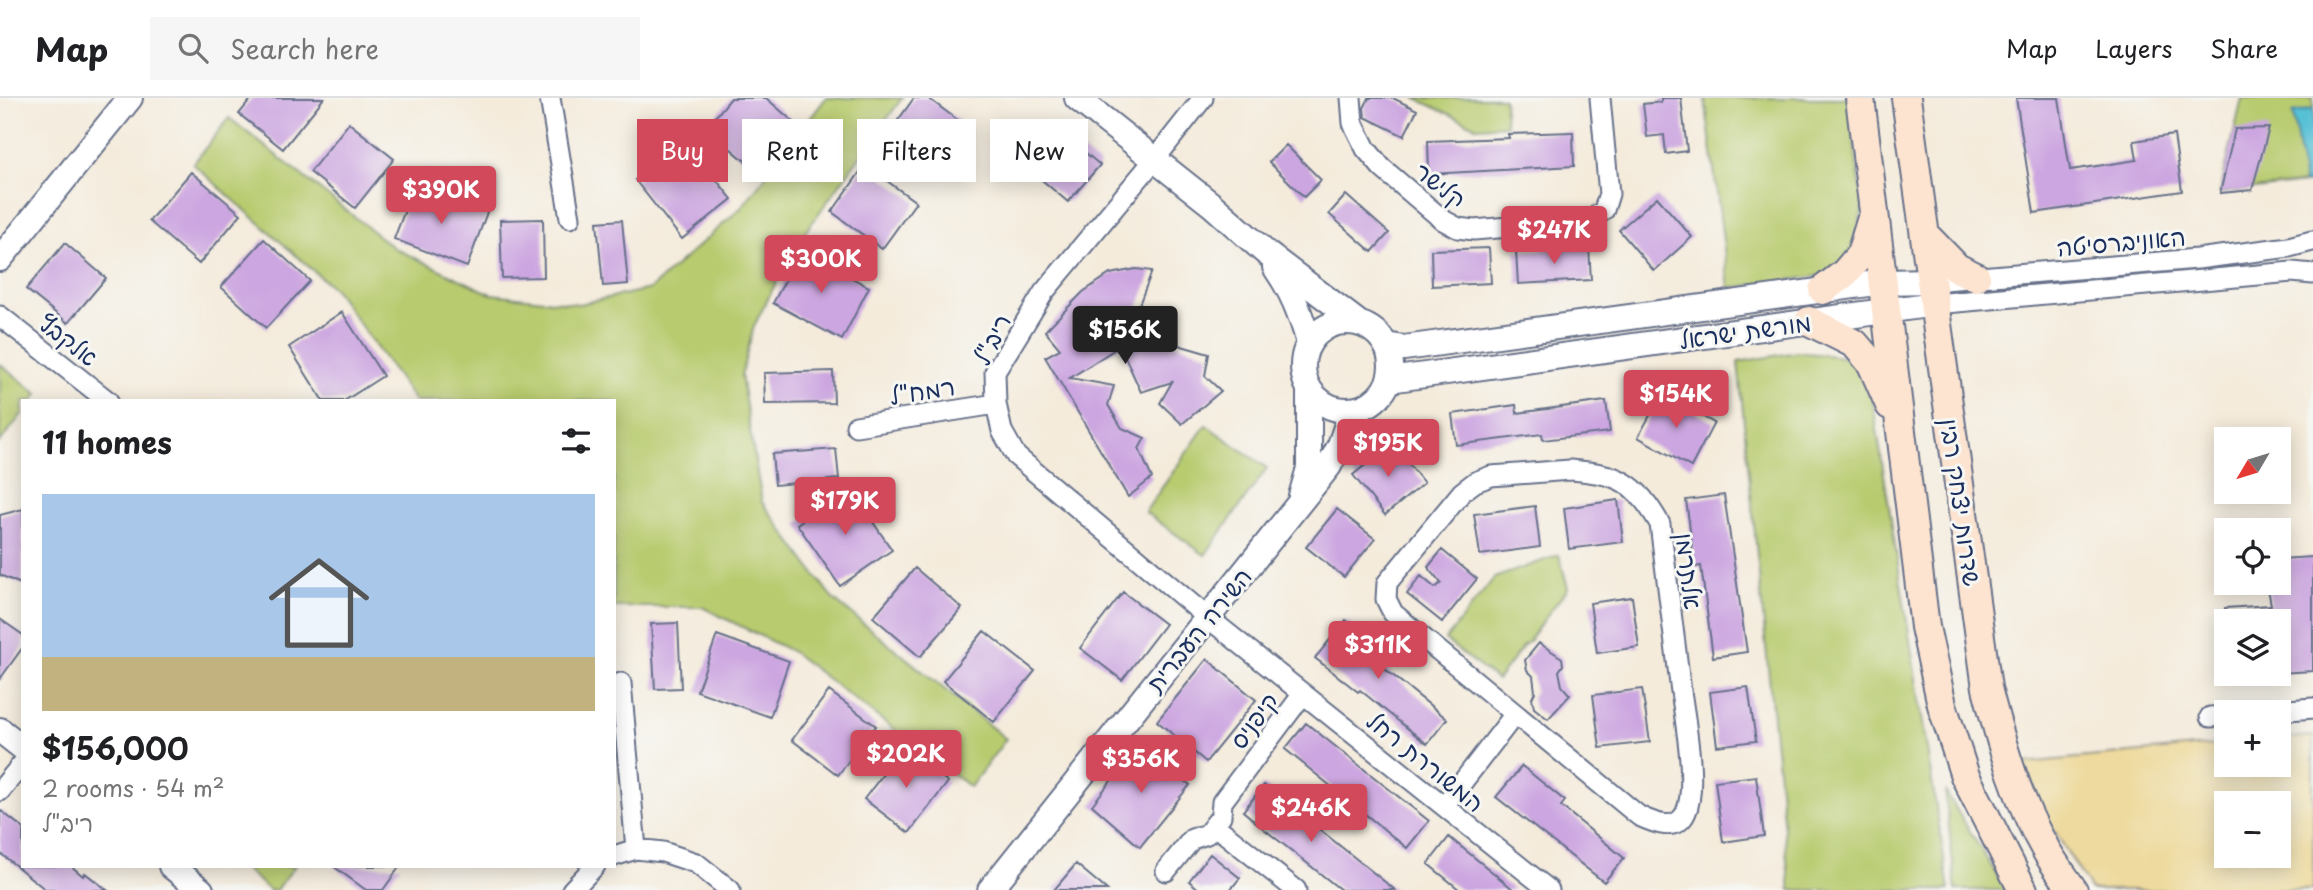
<!DOCTYPE html>
<meta charset="utf-8">
<style>
body{margin:0;font-family:"Playpen Sans","Playpen Sans Hebrew",sans-serif;background:#f6f6f6;color:#202124;height:100vh;display:flex;flex-direction:column;font-size:26px;white-space:nowrap}
*{box-sizing:border-box;margin:0}
p{font-size:23px;color:#757577}
.icon{flex:none;width:38px;height:38px;fill:none;stroke:currentColor;stroke-width:2;stroke-linecap:round;stroke-linejoin:round}
.map{position:relative;flex:1;overflow:hidden}
.side{position:absolute;left:21px;top:301px;width:595px;height:469px;display:flex;flex-direction:column;background:#fff;border-radius:0px;box-shadow:0 4px 18px #0003}
.side>*{flex:none}
.guide{position:absolute;left:637px;top:21px;width:665px;height:63px;display:flex;gap:14px}
.needle{width:46px;rotate:232deg}
.buttons{position:absolute;left:2214px;top:329px;display:grid;gap:14px}
.buttons a{display:grid;place-items:center;width:77px;height:77px;border-radius:0px;background:#fff;box-shadow:0 4px 18px #0003;font-size:35px}
.price{position:absolute;translate:-50% -60px;padding:0 16px;border-radius:7px;background:#d1495b;color:#fff;font-size:23px;line-height:46px;filter:drop-shadow(0 2px 4px #0008)}
.price::after{content:'';position:absolute;left:50%;top:42px;width:21px;height:16px;margin-left:-10px;background:inherit;clip-path:polygon(0 0,100% 0,50% 100%)}
.price.current{background:#222;color:#fff}
ul{padding:0;list-style:none}
li{display:grid;align-content:center;gap:14px;height:371px;padding:0 21px}
li span{display:grid;place-items:center;height:217px;border-radius:0px;color:#555}
li>.icon{margin-inline-start:auto}
span .icon{width:126px;height:126px;fill:#fffc;stroke-width:1}
li b{font-size:30px}
h2{display:flex;justify-content:space-between;align-items:center;height:84px;padding:0 21px;font-size:30px}
.pill{padding:0 24px;border-radius:0px;background:#fff;box-shadow:0 4px 18px #0003;font-size:24px;line-height:63px}
.pill.current{background:#d1495b;color:#fff}
header{display:flex;align-items:center;gap:42px;box-sizing:border-box;height:98px;padding:0 35px;background:#fff;border-bottom:2px solid #e0e0e0}
header strong{font-size:33px}
nav{display:flex;gap:38px;margin-inline-start:auto;font-size:24px}
.search{width:490px;height:63px;background:#f6f6f6;display:flex;align-items:center;gap:18px;box-sizing:border-box;padding:0 24px;border-radius:0px;color:#757577;font-size:26px}
.map>svg:first-child{display:block}
</style>
<header>
<strong>Map</strong>
<div class="search"><svg class="icon" aria-label="search" viewBox="0 0 24 24"><circle cx="10" cy="10" r="6"/><path d="M15 15l6 6"/></svg>Search here</div>
<nav><a>Map</a><a>Layers</a><a>Share</a></nav>
</header>
<div class="map">
<svg width="2313" height="792" viewBox="0 0 2313 792">
<rect width="100%" height="100%" fill="#f6f6f2"/>
<filter id="ink" filterUnits="userSpaceOnUse"><feTurbulence type="fractalNoise" baseFrequency=".0143" numOctaves="2"/><feDisplacementMap in="SourceGraphic" scale="14" xChannelSelector="R" yChannelSelector="G"/><feConvolveMatrix kernelMatrix="1 2 1 2 8 2 1 2 1" color-interpolation-filters="sRGB"/></filter>
<filter id="wash" filterUnits="userSpaceOnUse"><feTurbulence type="fractalNoise" baseFrequency=".00686" numOctaves="4" result="noise"/><feDisplacementMap in="SourceGraphic" scale="28" xChannelSelector="R" yChannelSelector="G"/><feGaussianBlur stdDeviation="1.57" result="paint"/><feColorMatrix in="noise" values="0 0 0 0 0 0 0 0 0 0 0 0 0 0 0 0 0 1.4 0 .05"/><feComposite in="paint" operator="in"/></filter>
<g filter="url(#wash)">
<rect width="100%" height="100%" fill="#f4ebdb"/>
<!-- green -->
<path fill="#b8cb6e" stroke="#6a7d66" stroke-width="2" d="M826,0H902L793,151L754,228L741,277L750,333L762,404L833,501L1006,641L970,689L791,553L702,509H614V303H415L335,192L193,66L229,20L394,150L491,196L579,206L650,191L741,110Z
M1415,0H1504L1506,27L1477,29Z
M1705,0H1848L1863,109L1851,156L1827,177L1729,190Z
M2242,0H2313V84L2220,95Z
M1798,254L1843,259L1860,273L1872,300L1949,792H1790L1738,264Z
M0,266L38,296L33,303H23V315L0,344Z
M1206,327L1267,370L1205,457L1145,414Z
M1559,457L1568,490L1530,540L1531,542L1524,547L1497,582L1445,542L1494,480Z
M1945,693L2006,792H1956Z
M241,768H295L276,792H269Z"/>
<!-- sand -->
<path fill="#eeda9e" stroke="#84847e" stroke-width="2" fill-rule="evenodd" d="M2313,638V792H2091L2046,719L2024,665L2226,646V667H2278L2279,641ZM2226,705H2278V758H2226Z"/>
<!-- water -->
<path fill="#57c0d4" stroke="#397899" stroke-width="2" d="M2313,11V84L2304,85L2293,15Z"/>
<g id="blocks">
<!-- building -->
<path fill="#cca6e0" d="M252,0H324L283,51L239,16Z
M731,0H766L795,25L756,72L706,30Z
M914,0H928L971,32L939,77L886,39Z
M1369,0H1393L1417,12L1404,38L1365,19L1364,10Z
M1661,0H1681L1687,53L1666,56L1664,37L1647,39L1643,6L1661,4Z
M2016,0H2059L2070,72L2137,62L2134,43L2174,37L2182,93L2034,115Z
M349,25L394,61L355,110L310,74Z
M2269,30L2252,92L2220,95L2235,31Z
M1060,33L1100,67L1068,104L1029,71Z
M1573,34L1574,68L1429,76L1428,43L1509,40L1508,36Z
M684,42L732,101L682,141L635,82Z
M1286,47L1321,82L1304,99L1269,64Z
M865,67L916,104L882,151L832,114Z
M191,74L241,116L199,166L149,123Z
M415,86L487,114L467,169L394,141Z
M1346,97L1389,135L1372,154L1329,116Z
M1657,99L1692,139L1654,173L1619,132Z
M543,121L544,179L502,180L500,122Z
M622,122L628,186L603,188L597,124Z
M264,141L310,183L266,230L221,189Z
M65,145L106,180L68,225L26,191Z
M1589,149L1591,182L1518,186L1516,153Z
M1489,150L1491,185L1432,188L1431,152Z
M801,153L869,189L842,242L773,205Z
M1136,171L1152,173L1137,212L1173,225L1168,244L1209,256L1205,278L1221,293L1182,326L1160,305L1172,284L1141,294L1120,248L1070,280L1114,288L1108,307L1122,330L1145,340L1139,351L1152,380L1128,399L1045,259L1060,251L1045,233L1083,194L1110,176Z
M342,214L383,278L344,303H323L289,249Z
M833,273L834,305L765,306L764,275Z
M1662,296L1714,325L1691,369L1638,339Z
M1606,303L1610,334L1543,342L1542,336L1456,347L1452,316L1516,307L1517,315Z
M1392,345L1424,385L1385,417L1353,377Z
M836,351L839,381L775,387L772,356Z
M846,392H851L892,452L840,488L797,426Z
M1724,397L1747,554L1713,559L1701,468L1695,469L1686,402Z
M1618,402L1623,444L1569,451L1564,410Z
M1535,408L1540,449L1480,457L1474,416Z
M23,411V487L0,477V417Z
M1337,411L1375,441L1344,479L1306,449Z
M1442,452L1477,481L1442,524L1407,496L1421,478L1435,490L1441,485L1428,469Z
M2313,459V573L2278,575V523H2226L2225,510L2271,507L2267,485H2278V461Z
M915,470L962,510L920,559L873,519Z
M1123,494L1165,526L1122,582L1080,550Z
M1632,499L1639,549L1597,555L1590,505Z
M0,521L23,537V549L0,581Z
M1346,522L1388,557L1380,567L1447,621L1427,646L1360,592L1358,594L1315,560Z
M678,525L681,590L655,591L651,526Z
M984,533L1035,573L994,624L943,583Z
M717,537L789,563L770,619L697,593Z
M1539,545L1562,560L1563,567L1559,573L1562,588L1570,597L1548,621L1534,610L1532,600L1535,594L1533,578L1527,572L1525,562Z
M1207,561L1256,602L1206,664L1157,623Z
M1748,589L1756,643L1717,648L1710,594Z
M1642,591L1650,644L1600,650L1593,597Z
M829,593L876,628L838,677L792,642Z
M1306,625L1429,723L1407,750L1285,651Z
M1141,645L1190,687L1140,749L1092,707Z
M904,649L948,684L909,735L864,701Z
M1522,668L1565,703L1561,708L1624,760L1604,784L1496,699Z
M1756,678L1764,738L1723,744L1715,683Z
M1264,687L1309,723L1395,792H1341L1264,731L1243,713Z
M0,712L23,730V768H71L83,778L85,775L107,792H46L0,755Z
M1449,739L1491,773L1514,792H1460L1428,766Z
M1210,756L1240,780L1230,792H1200L1189,783Z
M1076,766L1107,792H1054Z
M333,768H400L383,792H366Z"/>
</g>
</g>
<g filter="url(#ink)">
<use href="#blocks" fill-opacity="0" stroke="#67718a" stroke-width="2"/>
<g fill="none" stroke-linecap="round" stroke-linejoin="round">
<defs>
<path id="minor" d="M550,0L570,120
M1203,0L1155,61L1044,194L995,274L996,306L1002,333L1016,358L1207,519L1549,792
M1351,0L1353,25L1366,51L1382,70L1443,122L1458,130L1474,132L1591,122L1604,112L1609,96L1600,0
M1932,183L2197,161L2289,149L2312,143
M1935,206L2292,174L2313,176
M0,218L108,303
M856,328L996,306
M1570,372C1619,376 1635,383 1660,426C1667,479 1673,533 1680,586C1684,617 1698,687 1686,714C1677,735 1654,725 1639,718L1393,515L1386,501L1387,485L1462,394L1475,384L1491,378Z
M621,585L636,751
M2264,614L2313,610
M2210,619L2226,618
M0,693L23,665
M1444,708L1515,616
M1214,727L1296,792
M614,758L636,751L663,754L696,765L730,792
M1166,773L1192,741L1207,736L1221,718L1222,704L1303,596
M572,792L595,768"/>
<path id="tertiary" d="M1077,0L1212,107L1265,154L1360,226
M0,161L130,0
M1275,169C1292,193 1301,217 1309,245
M1303 268a44 44 0 1 1 88 0a44 44 0 1 1-88 0Z
M1386,247L1404,250L1883,184L1932,183
M1389,282L1935,206
M1301,398L1309,370V291
M0,632L23,650
M171,768L201,792
M990,792L1329,368L1340,347L1352,312"/>
<path id="secondary" d="M1860,0L1925,529L1942,607L1965,678L2023,792
M1906,0L1987,590C2001,645 2017,702 2046,752C2054,766 2064,779 2073,792
M1925,137L1957,170L1976,179
M1823,192L1845,175L1861,156L1871,123
M1809,223L1855,246L1872,266L1890,307"/>
</defs>
<!-- minor casing -->
<use href="#minor" stroke="#67718a" stroke-width="23"/>
<!-- tertiary casing -->
<use href="#tertiary" stroke="#67718a" stroke-width="28"/>
<!-- secondary casing -->
<use href="#secondary" stroke="#67718a" stroke-width="32"/>
<!-- minor -->
<use href="#minor" stroke="#fff" stroke-width="19"/>
<!-- tertiary -->
<use href="#tertiary" stroke="#fff" stroke-width="24"/>
<!-- secondary -->
<use href="#secondary" stroke="#fde4d0" stroke-width="28"/>
</g>
</g>
<g text-anchor="middle" dominant-baseline="central" stroke-width="6" stroke-linejoin="round" paint-order="stroke">
<!-- street labels -->
<g font-size="24" fill="#1b2f5e" stroke="#f6f6f2">
<text transform="translate(1441 86) rotate(38)">קלישר</text>
<text transform="translate(2121 143) rotate(-5)">האוניברסיטה</text>
<text transform="translate(1745 232) rotate(-8)">מורשת ישראל</text>
<text transform="translate(69 241) rotate(38)">אלקבץ</text>
<text transform="translate(991 241) rotate(-63)">ריב"ל</text>
<text transform="translate(922 292) rotate(-9)">רמח"ל</text>
<text transform="translate(1962 404) rotate(82)">שדרות יצחק רבין</text>
<text transform="translate(1690 473) rotate(83)">אלתרמן</text>
<text transform="translate(1198 531) rotate(-51)">השירה העברית</text>
<text transform="translate(1253 622) rotate(-53)">קיפניס</text>
<text transform="translate(1426 663) rotate(39)">המשוררת רחל</text>
</g>
</g>
</svg>
<div class="buttons">
<a><svg class="needle" viewBox="-14 -14 28 28"><path d="M0-13l5 13h-10z" fill="#e53935"/><path d="M0 13l5-13h-10z" fill="#757577"/></svg></a>
<a><svg class="icon" aria-label="locate" viewBox="0 0 24 24"><circle cx="12" cy="12" r="6"/><path d="M12 2v4M12 18v4M2 12h4M18 12h4"/></svg></a>
<a><svg class="icon" aria-label="layers" viewBox="0 0 24 24"><path d="M12 4l9 5-9 5-9-5zM3 14l9 5 9-5"/></svg></a>
<a>+</a>
<a>−</a>
</div>
<b class="price" style="left:441px;top:128px">$390K</b>
<b class="price" style="left:1554px;top:168px">$247K</b>
<b class="price" style="left:821px;top:197px">$300K</b>
<b class="price current" style="left:1125px;top:268px">$156K</b>
<b class="price" style="left:1676px;top:332px">$154K</b>
<b class="price" style="left:1388px;top:381px">$195K</b>
<b class="price" style="left:845px;top:439px">$179K</b>
<b class="price" style="left:1378px;top:583px">$311K</b>
<b class="price" style="left:906px;top:692px">$202K</b>
<b class="price" style="left:1141px;top:697px">$356K</b>
<b class="price" style="left:1311px;top:746px">$246K</b>
<div class="guide">
<a class="pill current">Buy</a>
<a class="pill">Rent</a>
<a class="pill">Filters</a>
<a class="pill">New</a>
</div>
<section class="side">
<h2>11 homes<svg class="icon" aria-label="filters" viewBox="0 0 24 24"><path d="M4 7h16M4 17h16"/><circle cx="9" cy="7" r="2"/><circle cx="15" cy="17" r="2"/></svg></h2>
<ul>
<li><span style="background:linear-gradient(#a9c7e8 75%,#c2b280 0)"><svg class="icon" aria-label="home" viewBox="0 0 24 24"><path d="M3 11l9-7 9 7M6 9v11h12V9"/></svg></span><div><b>$156,000</b><p>2 rooms · 54 m²</p><p>ריב&quot;ל</p></div></li>
</ul>
</section>
</div>
